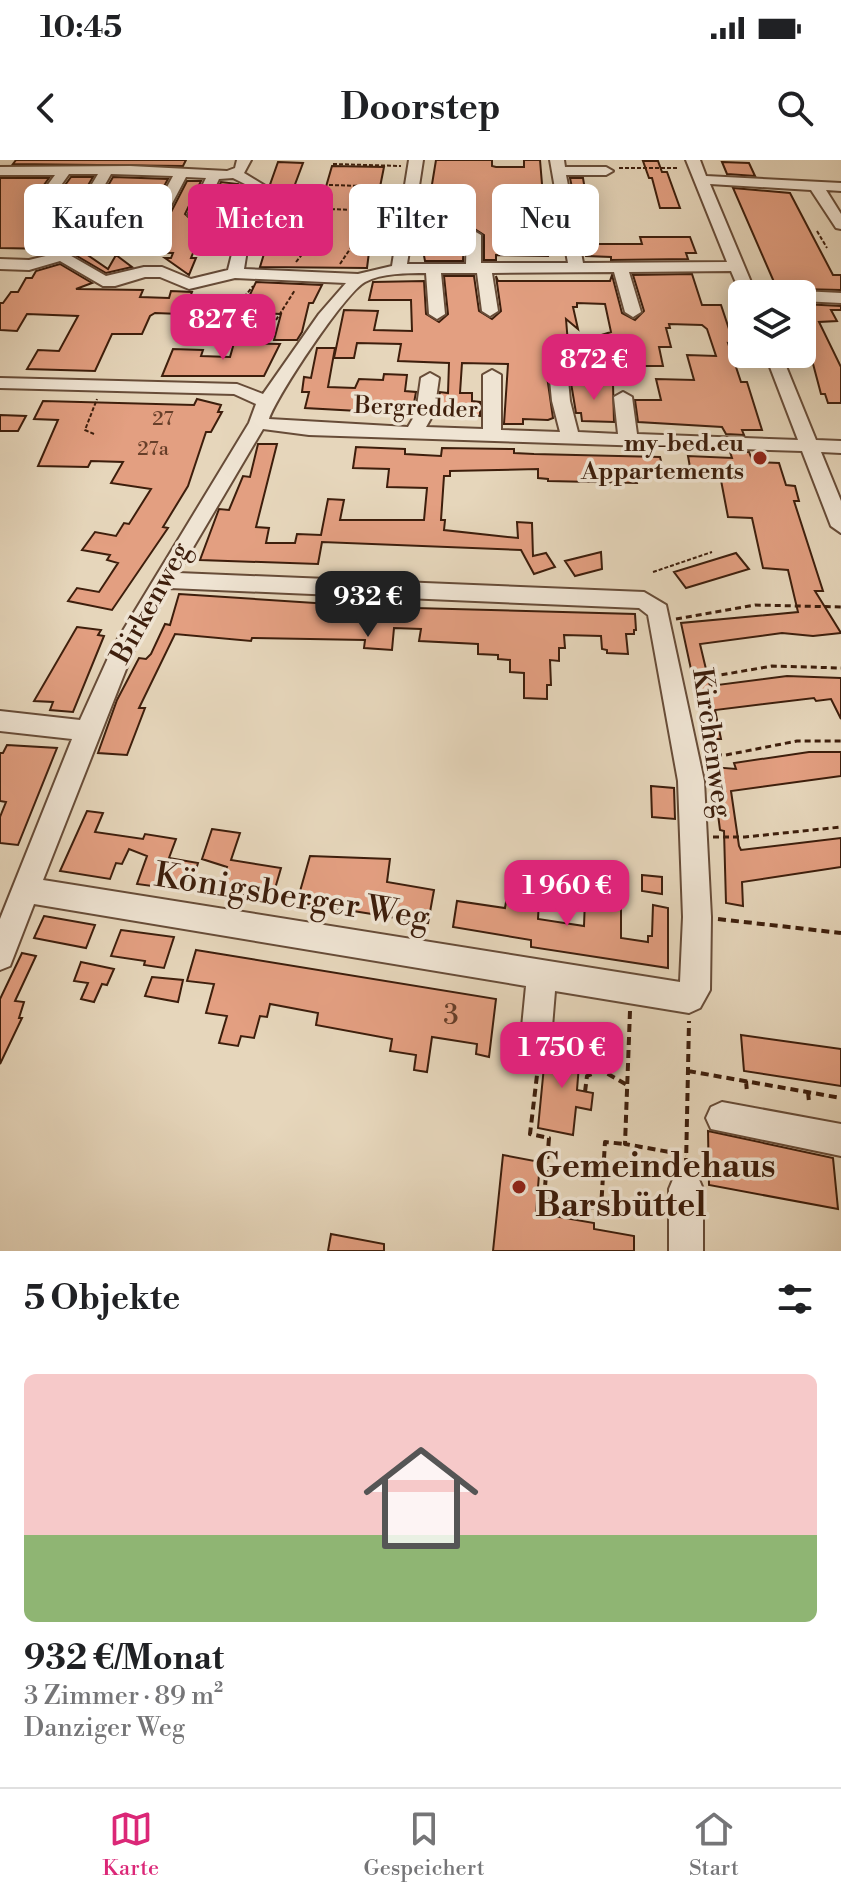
<!DOCTYPE html>
<html lang="de">
<meta charset="utf-8">
<style>
body{margin:0;font-family:"Libre Bodoni",serif;background:#f6f6f6;color:#202124;height:100vh;display:flex;flex-direction:column;font-size:30px;white-space:nowrap}
*{box-sizing:border-box;margin:0}
p{font-size:26px;color:#757577}
.icon{flex:none;width:44px;height:44px;fill:none;stroke:currentColor;stroke-width:2;stroke-linecap:round;stroke-linejoin:round}
.map{position:relative;height:1091px;overflow:hidden}
.side{display:flex;flex-direction:column;background:#fff;flex:1}
.side>*{flex:none}
.guide{position:absolute;left:24px;top:24px;width:794px;height:72px;display:flex;gap:16px}
.fabs{position:absolute;left:728px;top:120px;display:grid;gap:16px}
.fabs a{display:grid;place-items:center;width:88px;height:88px;border-radius:12px;background:#fff;box-shadow:0 4px 20px #0003;font-size:40px}
.price{position:absolute;translate:-50% -68px;padding:0 18px;border-radius:16px;background:#db2777;color:#fff;font-size:26px;line-height:52px;filter:drop-shadow(0 2px 4px #0008)}
.price::after{content:'';position:absolute;left:50%;top:48px;width:24px;height:18px;margin-left:-12px;background:inherit;clip-path:polygon(0 0,100% 0,50% 100%)}
.price.on{background:#222;color:#fff}
ul{padding:0;list-style:none}
li{display:grid;align-content:center;gap:16px;height:424px;padding:0 24px}
li span{display:grid;place-items:center;height:248px;border-radius:12px;color:#555}
li>.icon{margin-inline-start:auto}
span .icon{width:144px;height:144px;fill:#fffc;stroke-width:1}
li b{font-size:34px}
h2{display:flex;justify-content:space-between;align-items:center;height:96px;padding:0 24px;font-size:34px}
.pill{padding:0 28px;border-radius:12px;background:#fff;box-shadow:0 4px 20px #0003;font-size:28px;line-height:72px}
.pill.on{background:#db2777;color:#fff}
.status{display:flex;justify-content:space-between;align-items:center;height:56px;padding:0 40px;background:#fff;direction:ltr}
.status svg{height:22px;fill:currentColor}
header{display:flex;justify-content:space-between;align-items:center;height:104px;padding:0 24px;background:#fff;font-size:36px;font-weight:700}
.dock{display:flex;justify-content:space-around;align-items:center;height:112px;border-top:2px solid #e0e0e0;background:#fff;font-size:22px;color:#757577}
.dock a{display:grid;justify-items:center;gap:4px}
.dock .on{color:#db2777}
.map>svg:first-child{display:block}
</style>
<div class="status"><b>10:45</b><svg viewBox="0 0 49 12"><path d="M0 12V9h3v3zM5 12V6h3v6zM10 12V3h3v9zM15 12V0h3v12zM26 1h20v11H26zM47 4h2v5h-2z"/></svg></div>
<header><svg class="icon" aria-label="back" viewBox="0 0 24 24"><path d="M15 5l-7 7 7 7"/></svg>Doorstep<svg class="icon" aria-label="search" viewBox="0 0 24 24"><circle cx="10" cy="10" r="6"/><path d="M15 15l6 6"/></svg></header>
<div class="map">
<svg width="841" height="1091" viewBox="0 0 841 1091">
<rect width="100%" height="100%" fill="#e6d6bb"/>
<filter id="stains"><feTurbulence type="fractalNoise" baseFrequency=".0025" numOctaves="4"/><feColorMatrix values="0 0 0 0 .2 0 0 0 0 .09 0 0 0 0 .02 0 0 0 .5 -.17"/></filter>
<radialGradient id="worn" r=".72"><stop offset=".6" stop-color="#630" stop-opacity="0"/><stop offset="1" stop-color="#630" stop-opacity=".3"/></radialGradient>
<!-- building -->
<path fill="#e39f81" stroke="#3d1e0c" stroke-width="2" d="M16,0H186L183,6L13,4Z
M436,0H492V6L496,7H524V0H540L548,96L496,95V100H484V75L473,68L464,75L463,101H425L422,85Z
M643,1H658L662,12H667L680,48H660L652,18H649Z
M278,2L303,3L279,67H255Z
M722,2L749,3L755,16L727,14Z
M332,6L384,7L370,77L375,78L373,93L369,92L367,108L260,107L270,74L312,75Z
M71,17H93L48,92L50,89L0,88V18H49L30,44L31,49L40,53L46,51Z
M113,17L168,19L150,52L159,60L170,54L187,21H201L185,54L194,62L205,56L221,22L238,24L229,47L223,53H213L208,66H204L191,98H196L189,115L165,98H171L173,93L117,92L132,62H104L86,94L108,109L116,95L132,107L106,113L70,92Z
M570,18H583L594,84H642L640,77H690L696,93H686L688,99L611,100V97L586,96Z
M733,28L790,33L833,115H841V130L800,129L798,123L774,122Z
M60,104L92,123L76,129L143,130L140,137L169,138L171,131L192,132L185,150L180,154L155,153L150,156L142,174H112L95,211L27,209L38,190L59,191L78,156L27,154L17,171L0,170V143H3L11,132H18L26,118H32L36,111Z
M692,114L702,145H721L734,184L728,183L741,222H747L762,270H742L744,275L726,274L722,267L638,262L635,240H661L656,219L694,220L687,195L716,196L707,169L702,165L669,164L670,168H666L671,187H659L663,206H600L595,177L611,172L605,144L577,143V147H573L578,169L566,159L570,208L557,201L546,209L553,258L548,260L523,259V264H504L508,204L462,203L460,233H472V241L480,242V256L436,255L440,232L448,233L449,203L398,201L401,184L357,183L354,198H334L344,150L378,151L374,170L412,171L411,140H369L373,122L424,121L426,154L439,162L448,154L444,116H474L479,151L492,159L501,151L496,116L498,121H610L612,115L622,153L635,160L644,151L633,115Z
M256,122L322,125L313,143H309L302,172L297,180H274L281,154L255,153L253,159L214,157L219,142L247,141Z
M802,144L841,146V150H831L837,161L819,162L841,207V243H828L825,234H821L812,200H805L802,196Z
M234,183L280,184L264,216H162L173,189L203,190L201,196L230,197Z
M317,188H335L328,227L355,228L359,219L383,220L384,214L407,215L405,231L416,232L412,254L305,248L309,232H302L304,217L311,218Z
M571,223L613,224L614,262L582,261L581,253H576Z
M197,239L221,245L218,252H222L211,272H206L188,326L163,367L168,368L112,450L68,441L77,428L99,432L118,403L107,400L110,395L82,390L95,372L116,376L124,363L129,364L151,329L111,323L123,302L91,301L88,307L38,306L58,260L34,259L43,241L194,245Z
M0,255L26,256L18,271H0Z
M258,284H277L256,367L269,368L266,383H295L297,374L321,375L328,339L344,340L340,360H424L427,328L387,327L389,309L353,308L356,287L405,289V294L441,296L442,288L514,289V293L534,294L660,297L664,313H635L637,323L548,321V319L538,318V309L450,311V316H444L441,360H445L444,370L518,378L517,362L532,363L533,396L546,393L555,407L534,414L521,390L322,382L318,404L200,400L219,349L229,350L243,316L250,317Z
M730,292H749L753,302L779,303L786,325L795,326L799,341H794L823,431H815L841,473L813,476L782,473L700,484L710,526L787,516L841,518V559L831,539L816,541L814,538L715,550L721,579H706L681,463L798,452L788,410L763,408L752,358L728,357L720,315L691,313L688,296L732,298Z
M601,392L602,409L575,416L565,401Z
M736,393L749,409L686,428L674,412Z
M179,434L376,447L635,454L636,470H634V474H626L628,494L607,493V490L602,489L601,476L564,475L565,488H559V501L550,500L551,525H547V539L524,538V513L510,512V500L498,499V495L478,494V484L419,481L421,469L394,468L392,490L364,488L365,480L252,478L251,481L175,474L139,548H145L127,595L98,593L117,540L139,498L146,499L151,494L165,464L170,465Z
M77,467L101,470L98,475L104,476L73,552L50,550L53,542L34,541Z
M7,585L57,588L18,685L0,683V657L6,642L0,641V593H3Z
M809,592H841V616L731,631L739,686L741,690L841,678V707L742,722L743,746L726,743L724,671L720,670L712,607L736,609L734,603Z
M651,626L674,628L675,659L652,657Z
M87,651L103,653L95,672L143,679L145,674L176,679L169,698L198,703L189,731L137,724L147,696L129,689L122,704L116,703L110,719L60,711Z
M212,669L240,673L231,700L281,708L272,739L219,730L227,707L202,699Z
M310,696L390,699L387,722L434,730L428,763L297,742Z
M642,715L662,717V734L642,731Z
M519,718L540,722L538,759L584,766L585,739L621,747V778L648,782V776H652L653,745L668,748V808L531,787V780L453,767L457,741L505,748L509,724L518,725Z
M44,756L95,765L86,788L34,778Z
M121,770L174,777L164,808L144,805L145,801L111,796Z
M196,790L496,839L489,897L476,894L477,884L432,877L427,912L414,910L416,895L390,891L392,879L316,865L318,853L270,844L267,857L260,856L254,878L241,876L238,886L219,883L227,856L206,853L214,824L187,821Z
M22,793L36,796L15,841L24,842L19,858H22L0,904V839Z
M81,802L114,809L107,825L102,824L94,842L81,839L88,823L74,821Z
M152,817L183,820L178,842L145,836Z
M741,875L841,889V926L744,911Z
M551,882L575,886V891L580,892L577,930L593,933L591,950L576,947L573,975L538,968L546,886L550,887Z
M708,971L833,998L838,1049L709,1025Z
M503,995L540,1002L536,1053L594,1063V1069L634,1076V1091H493Z
M331,1074L384,1084V1091H328Z"/>
<g fill="none" stroke-linecap="round" stroke-linejoin="round">
<defs>
<path id="minor" d="M237,0H251L244,13L267,27L249,74H239L237,71L253,28L233,18L219,19L202,55L195,59L188,55L206,18L186,17L167,53L160,57L153,53L173,16L111,14L66,93L106,116L144,107H162L191,119L228,110L233,90L240,86L247,90L244,109L358,114L392,106L409,0H423L407,104H466L467,75L474,71L481,75V103H568L550,0H564L565,7H606L613,11L606,15H566L583,103L727,102L686,0H700L706,16L841,23V31L826,30L841,54V69L836,68L811,30L710,24L756,134H742V137L731,111L629,112L641,152L633,157L625,152L614,112L492,113L498,151L490,156L482,151L477,113H441L445,154L437,159L429,154L426,113C407,113 382,113 365,122C345,133 277,235 269,259L408,267L416,253L421,218L430,213L439,218L434,253L426,267L483,269V215L492,210L501,215V270L560,272L552,241L549,209L558,204L567,209L570,241L578,272L618,274L614,237L623,232L632,237L637,274L798,280L765,194H781L816,280L841,281V293L821,292L841,341V373L831,366L802,291L309,275L263,269L178,413L644,432L666,445L704,621L711,757L710,830L700,848L689,853L555,831L552,867L548,878L537,882L526,878L522,867L526,826L34,744L10,806L0,810V759L72,579L0,571V551L80,560L113,487L249,263L256,244L234,234L0,228V218L237,224L263,234L319,154L346,123L235,118L189,129L160,117H145L115,126H103L60,101L29,110L0,109V99L29,100L50,95L98,14H69L44,49L39,50L32,46L55,15H0V7L130,6L227,11L235,8ZM170,428L639,448L648,455L678,621L683,757L680,822L43,720L132,494Z
M802,131L841,133V143L802,141V134H796Z
M722,942L841,964V996L711,969L706,958L711,947Z
M686,1012L698,1017L703,1029V1091H669V1029L674,1017Z"/>
</defs>
<!-- minor casing -->
<use href="#minor" stroke="#674c38" stroke-width="4"/>
<!-- path-far2 -->
<path stroke="#3d1e0c" stroke-width="2" stroke-dasharray="4 2" stroke-linecap="butt" d="M333,4L401,6
M619,8H679
M329,25L397,27
M325,49L393,51
M817,71L827,88
M296,102L316,77
M340,104L358,77
M233,151L253,126
M276,160L295,130
M94,274L85,270L97,239
M653,412L712,392"/>
<!-- path-far1 -->
<path stroke="#3d1e0c" stroke-width="3" stroke-dasharray="6 4" stroke-linecap="butt" d="M676,459L755,445L841,447
M692,520L772,506L841,508
M706,595H726L797,581H841
M713,677H745L841,667"/>
<!-- path -->
<path stroke="#3d1e0c" stroke-width="4" stroke-dasharray="8 5" stroke-linecap="butt" d="M718,759L841,773
M630,851L625,984L686,995
M540,890L530,974L549,978L544,1039L601,1049L605,982L625,984
M688,911L841,938
M746,921L747,932
M585,932L587,916L601,910L627,925
M808,932L809,942
M686,1006L689,861"/>
<!-- minor -->
<use href="#minor" fill="#efe4d3" fill-rule="evenodd"/>
</g>
<!-- markers -->
<g fill="#8f2418" stroke="#efe4d3" stroke-width="3">
<circle cx="760" cy="298" r="8"/>
<circle cx="519" cy="1027" r="8"/>
</g>
<g text-anchor="middle" dominant-baseline="central" stroke-width="7" stroke-linejoin="round" paint-order="stroke">
<!-- far-number labels -->
<g font-size="20" fill="#663e29">
<text x="163" y="259">27</text>
<text x="153" y="289">27a</text>
</g>
<!-- far-street labels -->
<g font-size="24" fill="#3d1e0c" stroke="#efe4d3">
<text transform="translate(416 248) rotate(2)">Bergredder</text>
</g>
<!-- far-poi labels -->
<g font-size="24" font-weight="bold" fill="#3d1e0c" stroke="#efe4d3" text-anchor="end">
<text x="744" y="284">my-bed.eu<tspan x="744" dy="28">Appartements</tspan></text>
</g>
<!-- street labels -->
<g font-size="28" fill="#3d1e0c" stroke="#efe4d3">
<text transform="translate(151 443) rotate(-61)">Birkenweg</text>
<text transform="translate(712 583) rotate(82)">Kirchenweg</text>
</g>
<!-- near-number labels -->
<g font-size="28" fill="#663e29">
<text x="451" y="855">3</text>
</g>
<!-- near-street labels -->
<g font-size="34" fill="#3d1e0c" stroke="#efe4d3">
<text transform="translate(292 737) rotate(9)">Königsberger Weg</text>
</g>
<!-- near-poi labels -->
<g font-size="34" font-weight="bold" fill="#3d1e0c" stroke="#efe4d3" text-anchor="start">
<text x="535" y="1007">Gemeindehaus<tspan x="535" dy="39">Barsbüttel</tspan></text>
</g>
</g>
<rect width="100%" height="100%" filter="url(#stains)"/>
<rect width="100%" height="100%" fill="url(#worn)"/>
</svg>
<div class="fabs">
<a><svg class="icon" aria-label="layers" viewBox="0 0 24 24"><path d="M12 4l9 5-9 5-9-5zM3 14l9 5 9-5"/></svg></a>
</div>
<b class="price" style="left:223px;top:202px">827 €</b>
<b class="price" style="left:594px;top:242px">872 €</b>
<b class="price on" style="left:368px;top:479px">932 €</b>
<b class="price" style="left:567px;top:768px">1 960 €</b>
<b class="price" style="left:562px;top:930px">1 750 €</b>
<div class="guide">
<a class="pill">Kaufen</a>
<a class="pill on">Mieten</a>
<a class="pill">Filter</a>
<a class="pill">Neu</a>
</div>
</div>
<section class="side">
<h2>5 Objekte<svg class="icon" aria-label="filters" viewBox="0 0 24 24"><path d="M4 7h16M4 17h16"/><circle cx="9" cy="7" r="2"/><circle cx="15" cy="17" r="2"/></svg></h2>
<ul>
<li><span style="background:linear-gradient(#f6c9c9 65%,#8fb573 0)"><svg class="icon" aria-label="home" viewBox="0 0 24 24"><path d="M3 11l9-7 9 7M6 9v11h12V9"/></svg></span><div><b>932 €/Monat</b><p>3 Zimmer · 89 m²</p><p>Danziger Weg</p></div></li>
</ul>
</section>
<nav class="dock">
<a class="on"><svg class="icon" aria-label="map" viewBox="0 0 24 24"><path d="M3 6l6-2 6 2 6-2v14l-6 2-6-2-6 2zM9 4v14M15 6v14"/></svg>Karte</a>
<a><svg class="icon" aria-label="saved" viewBox="0 0 24 24"><path d="M7 4h10v16l-5-4-5 4z"/></svg>Gespeichert</a>
<a><svg class="icon" aria-label="home" viewBox="0 0 24 24"><path d="M3 11l9-7 9 7M6 9v11h12V9"/></svg>Start</a>
</nav>
